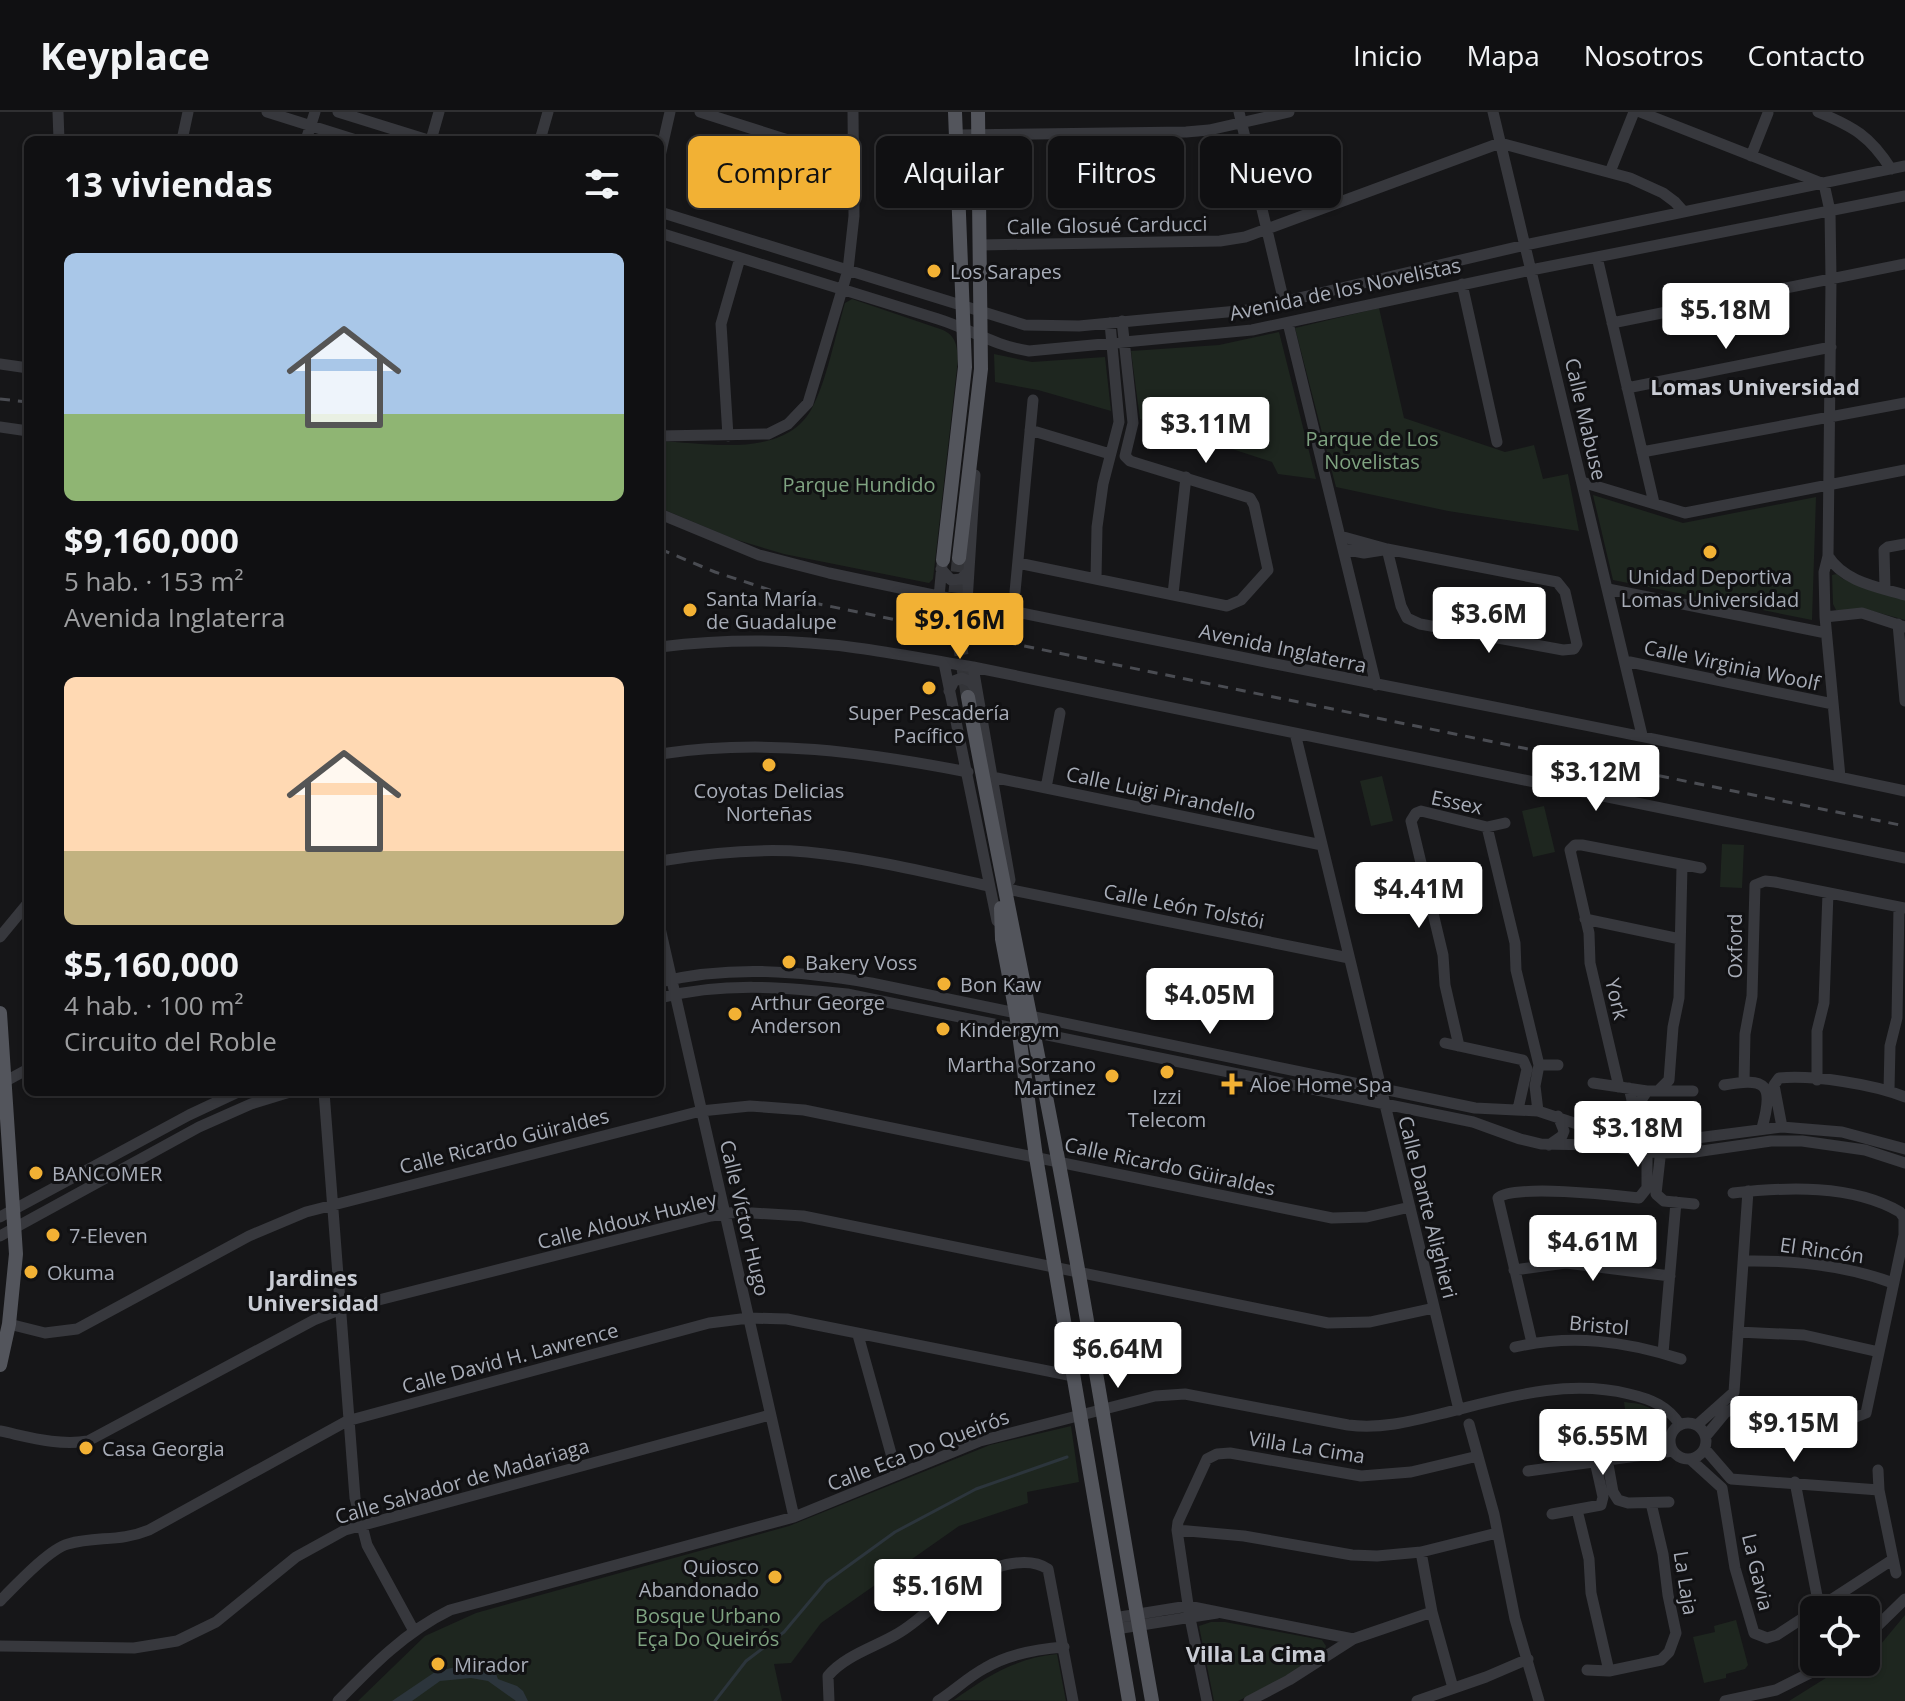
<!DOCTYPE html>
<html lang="es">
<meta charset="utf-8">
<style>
body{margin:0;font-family:"Open Sans",sans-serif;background:#19191b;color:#f1f3f6;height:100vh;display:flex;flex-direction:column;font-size:30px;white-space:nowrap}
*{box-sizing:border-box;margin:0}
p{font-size:26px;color:#9c9d9f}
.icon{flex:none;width:44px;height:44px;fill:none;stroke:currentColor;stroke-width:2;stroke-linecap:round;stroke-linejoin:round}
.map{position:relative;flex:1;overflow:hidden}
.drawer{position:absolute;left:24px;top:24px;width:640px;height:960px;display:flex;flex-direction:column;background:#101012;border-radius:12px;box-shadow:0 2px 6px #0004,0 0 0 2px #303032}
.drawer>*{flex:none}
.hud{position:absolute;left:688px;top:24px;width:760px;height:72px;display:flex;gap:16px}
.buttons{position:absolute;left:1800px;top:1484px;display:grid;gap:16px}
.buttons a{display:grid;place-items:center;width:80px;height:80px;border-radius:12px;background:#101012;box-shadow:0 2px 6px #0004,0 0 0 2px #303032;font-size:40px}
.price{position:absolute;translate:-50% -68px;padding:0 18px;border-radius:8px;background:#fff;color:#222;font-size:26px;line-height:52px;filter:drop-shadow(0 2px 4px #0008)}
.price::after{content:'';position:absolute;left:50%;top:48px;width:24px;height:18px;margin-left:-12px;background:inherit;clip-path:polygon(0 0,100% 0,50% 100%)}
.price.selected{background:#f2b134;color:#111}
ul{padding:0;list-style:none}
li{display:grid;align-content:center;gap:16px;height:424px;padding:0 40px}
li span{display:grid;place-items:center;height:248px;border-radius:12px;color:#555}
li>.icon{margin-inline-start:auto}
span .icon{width:144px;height:144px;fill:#fffc;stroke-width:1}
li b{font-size:34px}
h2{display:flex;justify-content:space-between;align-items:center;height:96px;padding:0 40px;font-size:34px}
.pill{padding:0 28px;border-radius:12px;background:#101012;box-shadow:0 2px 6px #0004,0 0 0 2px #303032;font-size:28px;line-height:72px}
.pill.selected{background:#f2b134;color:#111}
header{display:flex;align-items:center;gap:48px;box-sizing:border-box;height:112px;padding:0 40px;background:#101012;border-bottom:2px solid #303032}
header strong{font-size:38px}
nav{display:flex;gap:44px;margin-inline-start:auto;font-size:28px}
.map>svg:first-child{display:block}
</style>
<header>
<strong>Keyplace</strong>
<nav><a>Inicio</a><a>Mapa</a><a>Nosotros</a><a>Contacto</a></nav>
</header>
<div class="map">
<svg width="1905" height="1589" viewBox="0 0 1905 1589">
<rect width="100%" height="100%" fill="#161618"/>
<!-- green -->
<path fill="#1e261f" d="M852,187L943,218C956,224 957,234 958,247L933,467L929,471L784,442L734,427L660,396V329C706,331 783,347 811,298C827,269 835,224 845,191Z
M1379,196L1404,306L1505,340L1534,333L1543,367L1568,362L1579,419L1448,399L1336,375L1295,216Z
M1279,220L1316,367L1278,362L1272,350L1140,307L1131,239L1219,233Z
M994,242L1032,250L1105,245L1111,299L1038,278L995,270Z
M1593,383L1683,411L1816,385L1812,508L1613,468Z
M1837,462L1843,467L1905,488V508L1869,498H1836L1833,492L1832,463Z
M1382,664L1393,709L1371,714L1360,669Z
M1544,694L1555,740L1533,745L1522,699Z
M1722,732L1744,733L1742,776L1720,775Z
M1624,1290C1631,1291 1639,1291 1645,1294C1662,1300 1672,1318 1658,1332L1631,1339Z
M1071,1314L1079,1370L1027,1380L1028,1391L959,1414L821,1511L791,1551L774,1552L782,1589H358L425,1524L476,1501L789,1414L990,1333Z
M1905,1503V1589H1789L1829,1564L1866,1550Z
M1736,1508L1748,1553L1745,1557L1726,1562V1566L1704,1571L1693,1525L1715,1520L1714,1514Z
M1211,1510H1225L1322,1528L1326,1534L1324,1541L1284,1567L1238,1589H1214L1199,1514Z
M1057,1542L1066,1589L954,1588C987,1564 1016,1546 1057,1542Z"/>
<!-- water -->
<path fill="#2c353c" d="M460,1554L496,1562L498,1567L517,1574L523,1579L528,1589H516L488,1569L471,1566L440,1569L412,1589H392L435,1560Z"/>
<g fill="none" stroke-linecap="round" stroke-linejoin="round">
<!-- stream -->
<path stroke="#2c353c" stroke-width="3" d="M715,1589L746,1549L784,1520L826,1470L895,1420L976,1377L1067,1345"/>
<!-- major-tunnel -->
<path stroke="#333438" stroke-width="14" stroke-dasharray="14 7" stroke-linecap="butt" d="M959,446L954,495L968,585"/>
<!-- minor -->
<path stroke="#37383d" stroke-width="11" d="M58,0L59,28
M267,0L356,28
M338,0L428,28
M700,0L854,49
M1239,0L1284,190
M1493,0L1642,623
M1640,0L1824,72L1830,99L1831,167L1828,444L1824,460L1825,505L1840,665
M1818,0C1854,15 1870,24 1891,57
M956,23L1186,20L1209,18L1289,0
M182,28L188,0
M306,28L315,0
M431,28L439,0
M540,28L548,0
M660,44L670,0
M1751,44L1768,1
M1610,60L1634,0
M660,100L1025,213L1079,214L1248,198L1525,133L1905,54
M660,121L938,207C970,217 995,234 1029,239L1252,218L1531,158L1905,84
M980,133L1220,129L1245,125L1500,31L1630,66L1663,81L1675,90L1683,99
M1597,145L1654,391
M1462,172L1497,330
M1288,211L1376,573
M1612,211L1905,152
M0,252L28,256
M1627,276L1831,235
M0,315L28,319
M1030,318L1110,342
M660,324L768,322L788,312L808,291L848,158L854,104L853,0
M728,324L721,212L740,146
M1642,340L1905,291
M1582,370L1685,401L1905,358
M660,402L759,443L829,461C1187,538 1547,602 1905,679
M1340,424L1387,437L1557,470L1565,480L1577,532L1574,537L1563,538L1420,512L1407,506L1401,494L1387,437
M1343,437L1364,441L1383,438
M1828,444C1844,470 1878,475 1905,483
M1018,451L1227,494L1241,488L1268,458L1254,393L1250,386L1130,349L1125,344L1133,311L1122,209
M941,457L951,468L961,467L967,461
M1096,467L1097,415L1103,372L1119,310L1110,211
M1608,477L1826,521
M1885,477L1884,438L1888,435L1905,432
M1015,480L1033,288
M1173,482L1186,365
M939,485L943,442
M967,490L975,363
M1825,505L1862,501L1905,515
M1898,512L1905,589
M660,535C725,527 792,527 857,536C896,541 934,549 973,555L1905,746
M1625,549L1833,592
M944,551L997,809
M973,555L1010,768
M949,579L954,569L962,566L971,570L976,577
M1295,621L1459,1298
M660,642C766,626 864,640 968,660
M992,665L1322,733
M1046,676L1060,601
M1487,715L1515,831L1516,858L1539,953L1535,974L1538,999
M660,749C708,741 759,736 807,740C869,746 929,761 989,774
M1012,778L1349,846
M1585,807L1680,827
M660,816L794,1405
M0,825L28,791
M660,870C730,853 801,859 871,871L1475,996L1538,999L1586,1015L1645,1027H1689L1782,1015L1842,1020L1905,1037
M660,886C722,870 784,875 847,882L1473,1010L1520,1027L1541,1032L1599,1033L1660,1041L1695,1040L1771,1029H1802L1865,1038L1905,1051
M1445,931L1523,948L1527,957L1518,997
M1459,934L1445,873L1443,843L1411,709L1416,701L1421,699L1487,715L1505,711
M1539,953H1558
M1817,968V919L1824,891L1828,781
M6,969L28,957
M1744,970L1745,922L1752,884L1755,773L1765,769L1775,770L1905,796
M1593,971L1647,979H1693
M1724,973C1767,965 1774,972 1762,1016
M1619,975L1590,851L1589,821L1570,738L1575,733H1582L1701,756
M1889,978L1890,934L1897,906L1899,795
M1658,979L1669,968L1673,915L1679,886L1682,754
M324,980L355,1386L367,1433L414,1519
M1782,1015L1774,973L1779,966C1814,963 1873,972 1905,985
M1626,1024L1632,988L1629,976
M1643,1027L1640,990L1647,979
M1549,1033L1562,1024L1564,1019L1558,1004
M1661,1037L1656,1082L1664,1089L1694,1092
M0,1105L189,1003L238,980
M0,1124L199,1015L251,992L290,980
M1743,1149C1795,1148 1845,1153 1893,1171
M1514,1158L1566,1151L1670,1164
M9,1212L45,1221L77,1217L249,1124L306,1100L701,999L750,994L804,998L1332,1106L1367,1105L1410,1095
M1738,1220L1804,1223L1879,1240
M858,1223L897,1363
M1532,1231L1498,1086C1511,1072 1615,1083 1639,1086L1647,1076V1041
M1515,1235C1572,1222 1625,1229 1681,1247
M1663,1241L1676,1090
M1670 1329a18 18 0 1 1 36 0a18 18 0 1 1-36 0Z
M1469,1312L1494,1402L1515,1507L1539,1589
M1697,1313L1734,1280L1748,1079
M0,1319C29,1325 58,1334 88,1329L314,1208L339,1198L711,1104L737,1100L803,1104L1328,1211L1370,1210L1434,1196
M1706,1324L1725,1301L1739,1293L1791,1296L1856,1305L1866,1301L1904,1123V1106L1900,1100C1852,1072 1786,1075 1733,1081
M1705,1337L1731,1367L1879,1378
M1607,1347L1613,1380L1618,1388L1628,1391L1669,1390
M1690,1347L1722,1376L1735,1456L1754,1521L1767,1526L1777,1523L1892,1448
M1878,1358L1879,1378L1896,1461
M1528,1359L1673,1339
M1795,1370L1819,1494
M1577,1398L1589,1447L1591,1481L1609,1559
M1552,1402L1601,1393L1603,1385L1595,1349
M1177,1418L1244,1424L1352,1443L1377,1444L1421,1440L1497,1421
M1421,1440L1432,1500L1453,1576
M0,1489C15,1474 49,1437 68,1432C96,1424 120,1430 149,1418L347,1309L709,1211L749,1206L787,1207L1073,1264
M1114,1506L1188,1494L1353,1527
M1116,1517L1217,1501
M1866,1525L1905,1487
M0,1534L134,1536L177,1529L216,1510L296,1445L345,1418L770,1303
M1587,1558L1609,1559L1661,1548L1669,1540L1676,1521L1668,1483L1663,1442L1651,1391
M338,1589C372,1554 405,1520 450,1498L794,1405L980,1329L1155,1284L1185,1282L1348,1313C1380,1317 1409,1310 1440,1302C1502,1287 1564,1266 1629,1282C1651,1287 1668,1294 1680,1313
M829,1589L828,1564C844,1544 875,1535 897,1522C922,1508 941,1484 966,1469C987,1456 1026,1442 1048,1457L1073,1589
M938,1589C954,1579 968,1565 985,1556C1009,1542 1037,1537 1064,1535
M1207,1589L1190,1506L1177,1418L1178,1410L1207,1347L1217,1342L1230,1341L1361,1364L1411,1360L1478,1344
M1249,1589L1289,1568L1353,1527L1432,1500
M1417,1589L1486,1565L1528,1547
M1725,1589L1776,1578L1832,1550"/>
<!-- major -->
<path stroke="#53555c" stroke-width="14" d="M959,446L981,257L978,0
M943,448L965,255L955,0
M968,585C996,739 1029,893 1058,1047C1092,1227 1120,1409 1152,1589
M1001,796L1002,827L1016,901L1036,1045L1129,1589
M0,901L16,1142L9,1212L0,1253"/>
<!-- rail -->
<path stroke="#4a4c52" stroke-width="3" stroke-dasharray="10 8" stroke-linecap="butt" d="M0,287L28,290
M660,437L715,460L804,489L1905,714"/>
</g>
<!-- markers -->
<g fill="#f2b134" stroke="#111113" stroke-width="3">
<circle cx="934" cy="159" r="8"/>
<circle cx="1710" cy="440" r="8"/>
<circle cx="690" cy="498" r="8"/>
<circle cx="929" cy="576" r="8"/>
<circle cx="769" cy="653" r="8"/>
<circle cx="789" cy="850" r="8"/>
<circle cx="944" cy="872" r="8"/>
<circle cx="735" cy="902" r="8"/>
<circle cx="943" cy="917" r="8"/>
<circle cx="1167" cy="960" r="8"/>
<circle cx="1112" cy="964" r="8"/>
<path d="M1228 960h8v8h8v8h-8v8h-8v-8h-8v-8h8z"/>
<circle cx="36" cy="1061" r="8"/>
<circle cx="53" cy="1123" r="8"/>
<circle cx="31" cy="1160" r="8"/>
<circle cx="86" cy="1336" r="8"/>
<circle cx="775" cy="1465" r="8"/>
<circle cx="438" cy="1552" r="8"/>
</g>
<g text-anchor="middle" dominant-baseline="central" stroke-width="6" stroke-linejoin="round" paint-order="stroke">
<!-- street labels -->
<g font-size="20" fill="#a8adb8" stroke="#111113">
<text transform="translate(1107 113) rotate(-1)">Calle Glosué Carducci</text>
<text transform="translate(1345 177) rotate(-12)">Avenida de los Novelistas</text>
<text transform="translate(1586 307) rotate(77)">Calle Mabuse</text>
<text transform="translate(1283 536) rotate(12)">Avenida Inglaterra</text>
<text transform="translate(1732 553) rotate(12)">Calle Virginia Woolf</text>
<text transform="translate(1161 681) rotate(12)">Calle Luigi Pirandello</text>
<text transform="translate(1457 690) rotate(12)">Essex</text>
<text transform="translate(1184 794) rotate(11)">Calle León Tolstói</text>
<text transform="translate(1734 834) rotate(-90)">Oxford</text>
<text transform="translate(1617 887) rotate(77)">York</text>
<text transform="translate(504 1029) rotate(-14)">Calle Ricardo Güiraldes</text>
<text transform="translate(1170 1054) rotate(12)">Calle Ricardo Güiraldes</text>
<text transform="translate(1428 1095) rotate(76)">Calle Dante Alighieri</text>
<text transform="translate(745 1106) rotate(77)">Calle Víctor Hugo</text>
<text transform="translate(627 1108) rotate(-14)">Calle Aldoux Huxley</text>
<text transform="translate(1822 1138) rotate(8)">El Rincón</text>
<text transform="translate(1599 1213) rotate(5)">Bristol</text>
<text transform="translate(510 1246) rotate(-15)">Calle David H. Lawrence</text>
<text transform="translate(1307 1335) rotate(9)">Villa La Cima</text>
<text transform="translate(918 1338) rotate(-21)">Calle Eca Do Queirós</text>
<text transform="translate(462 1369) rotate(-16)">Calle Salvador de Madariaga</text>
<text transform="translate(1758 1460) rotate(77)">La Gavia</text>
<text transform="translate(1686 1471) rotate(81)">La Laja</text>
</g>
<!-- poi labels -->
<g font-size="20" fill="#a8adb8" stroke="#111113" text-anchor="start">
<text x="950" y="159">Los Sarapes</text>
<text x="1710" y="464" text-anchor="middle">Unidad Deportiva<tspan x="1710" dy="23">Lomas Universidad</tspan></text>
<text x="706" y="486">Santa María<tspan x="706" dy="23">de Guadalupe</tspan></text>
<text x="929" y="600" text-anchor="middle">Super Pescadería<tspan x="929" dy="23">Pacífico</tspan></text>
<text x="769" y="678" text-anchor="middle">Coyotas Delicias<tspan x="769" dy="23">Norteñas</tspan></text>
<text x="805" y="850">Bakery Voss</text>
<text x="960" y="872">Bon Kaw</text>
<text x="751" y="890">Arthur George<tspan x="751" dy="23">Anderson</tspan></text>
<text x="959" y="917">Kindergym</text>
<text x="1096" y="952" text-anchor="end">Martha Sorzano<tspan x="1096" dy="23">Martinez</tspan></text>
<text x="1250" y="972">Aloe Home Spa</text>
<text x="1167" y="984" text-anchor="middle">Izzi<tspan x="1167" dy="23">Telecom</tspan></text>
<text x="52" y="1061">BANCOMER</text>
<text x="69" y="1123">7-Eleven</text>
<text x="47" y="1160">Okuma</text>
<text x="102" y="1336">Casa Georgia</text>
<text x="759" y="1454" text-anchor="end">Quiosco<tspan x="759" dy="23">Abandonado</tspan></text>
<text x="454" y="1552">Mirador</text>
</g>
<!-- park labels -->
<g font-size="20" fill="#7fa381" stroke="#111113">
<text x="1372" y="326">Parque de Los<tspan x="1372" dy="23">Novelistas</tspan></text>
<text x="859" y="372">Parque Hundido</text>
<text x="708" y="1503">Bosque Urbano<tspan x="708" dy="23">Eça Do Queirós</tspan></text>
</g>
<!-- neighbourhood labels -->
<g font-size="22" font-weight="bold" fill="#c9ccd4" stroke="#111113">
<text x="1755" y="274">Lomas Universidad</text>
<text x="313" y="1165">Jardines<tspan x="313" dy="25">Universidad</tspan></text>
<text x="1256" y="1541">Villa La Cima</text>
</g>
</g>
</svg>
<div class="buttons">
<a><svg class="icon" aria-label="locate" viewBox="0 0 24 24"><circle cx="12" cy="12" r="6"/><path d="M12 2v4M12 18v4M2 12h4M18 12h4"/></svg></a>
</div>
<b class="price" style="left:1726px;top:239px">$5.18M</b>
<b class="price" style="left:1206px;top:353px">$3.11M</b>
<b class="price" style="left:1489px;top:543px">$3.6M</b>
<b class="price selected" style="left:960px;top:549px">$9.16M</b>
<b class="price" style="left:1596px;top:701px">$3.12M</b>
<b class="price" style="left:1419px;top:818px">$4.41M</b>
<b class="price" style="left:1210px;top:924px">$4.05M</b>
<b class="price" style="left:1638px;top:1057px">$3.18M</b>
<b class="price" style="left:1593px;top:1171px">$4.61M</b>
<b class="price" style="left:1118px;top:1278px">$6.64M</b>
<b class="price" style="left:1794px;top:1352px">$9.15M</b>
<b class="price" style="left:1603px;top:1365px">$6.55M</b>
<b class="price" style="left:938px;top:1515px">$5.16M</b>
<div class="hud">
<a class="pill selected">Comprar</a>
<a class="pill">Alquilar</a>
<a class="pill">Filtros</a>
<a class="pill">Nuevo</a>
</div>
<section class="drawer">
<h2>13 viviendas<svg class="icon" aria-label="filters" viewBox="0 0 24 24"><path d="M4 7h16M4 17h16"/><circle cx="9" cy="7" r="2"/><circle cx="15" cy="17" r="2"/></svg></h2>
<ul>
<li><span style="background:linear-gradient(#a9c7e8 65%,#8fb573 0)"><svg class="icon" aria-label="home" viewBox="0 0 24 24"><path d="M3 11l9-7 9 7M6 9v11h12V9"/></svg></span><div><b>$9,160,000</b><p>5 hab. · 153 m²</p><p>Avenida Inglaterra</p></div></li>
<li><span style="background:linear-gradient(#ffd9b3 70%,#c2b280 0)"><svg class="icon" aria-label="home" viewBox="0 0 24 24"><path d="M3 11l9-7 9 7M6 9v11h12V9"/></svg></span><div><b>$5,160,000</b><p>4 hab. · 100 m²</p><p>Circuito del Roble</p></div></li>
</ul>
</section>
</div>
